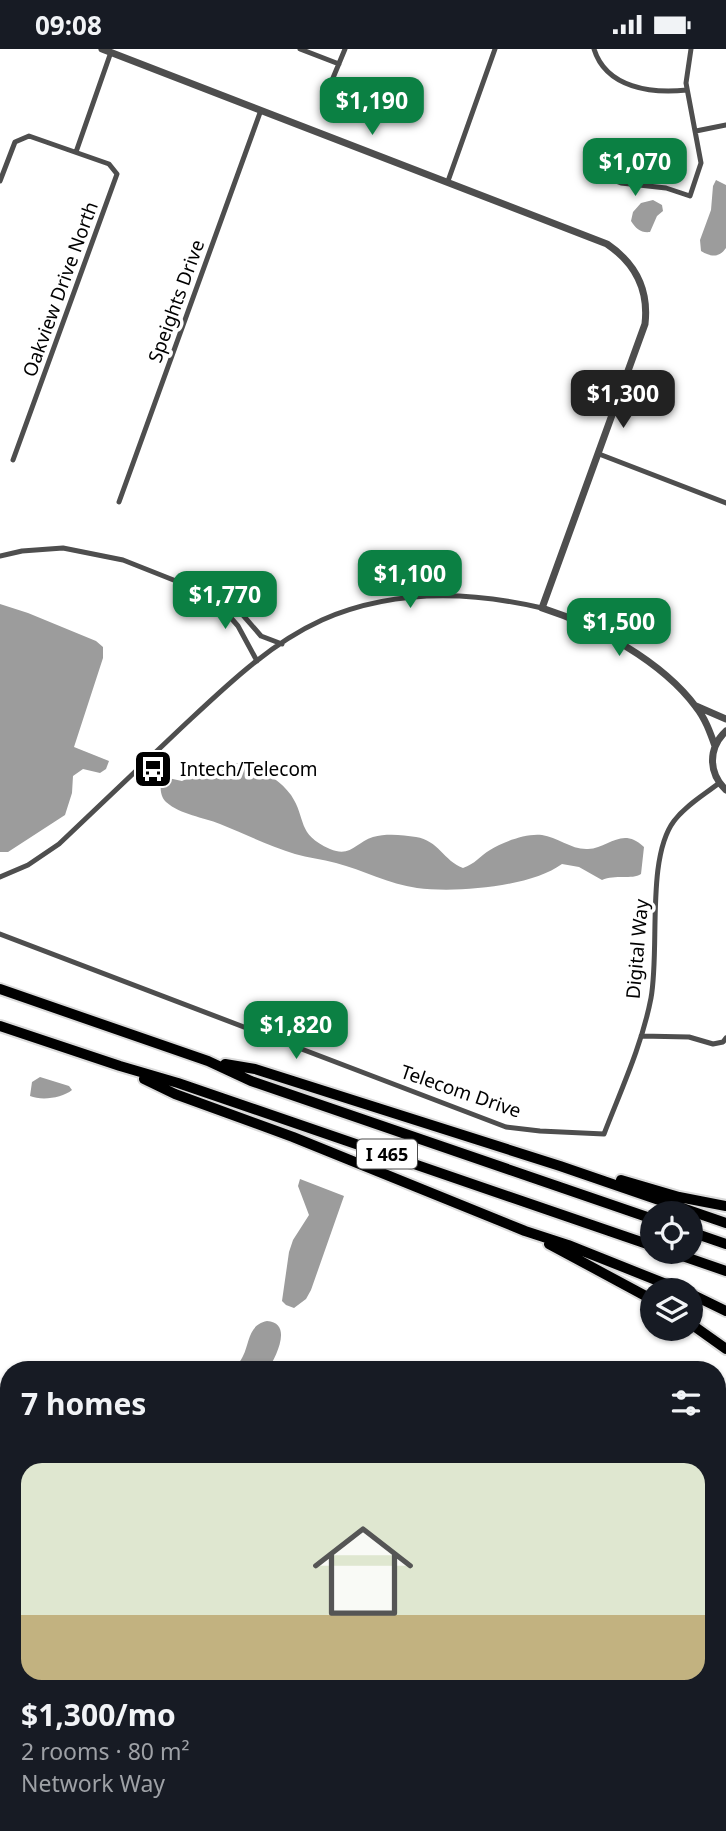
<!DOCTYPE html>
<meta charset="utf-8">
<style>
body{margin:0;font-family:"Noto Sans",sans-serif;background:#20242c;color:#f1f3f6;height:100vh;display:flex;flex-direction:column;font-size:26px;white-space:nowrap}
*{box-sizing:border-box;margin:0}
p{font-size:23px;color:#9ea1a6}
.icon{flex:none;width:38px;height:38px;fill:none;stroke:currentColor;stroke-width:2;stroke-linecap:round;stroke-linejoin:round}
.map{position:relative;flex:1;overflow:hidden}
.sheet{position:absolute;left:0px;top:1312px;width:726px;height:471px;display:flex;flex-direction:column;background:#171b24;border-radius:28px 28px 0 0;box-shadow:0 2px 5px #0004}
.sheet>*{flex:none}
.controls{position:absolute;left:640px;top:1152px;display:grid;gap:14px}
.controls a{display:grid;place-items:center;width:63px;height:63px;border-radius:50%;background:#171b24;box-shadow:0 2px 5px #0004;font-size:35px}
.price{position:absolute;translate:-50% -60px;padding:0 16px;border-radius:14px;background:#0b8043;color:#fff;font-size:23px;line-height:46px;filter:drop-shadow(0 2px 4px #0008)}
.price::after{content:'';position:absolute;left:50%;top:42px;width:21px;height:16px;margin-left:-10px;background:inherit;clip-path:polygon(0 0,100% 0,50% 100%)}
.price.active{background:#222;color:#fff}
ul{padding:0;list-style:none}
li{display:grid;align-content:center;gap:14px;height:371px;padding:0 21px}
li span{display:grid;place-items:center;height:217px;border-radius:21px;color:#555}
li>.icon{margin-inline-start:auto}
span .icon{width:126px;height:126px;fill:#fffc;stroke-width:1}
li b{font-size:30px}
h2{display:flex;justify-content:space-between;align-items:center;height:84px;padding:0 21px;font-size:30px}
.status{display:flex;justify-content:space-between;align-items:center;height:49px;padding:0 35px;background:#171b24;direction:ltr}
.status svg{height:19px;fill:currentColor}
.map>svg:first-child{display:block}
</style>
<div class="status"><b>09:08</b><svg viewBox="0 0 49 12"><path d="M0 12V9h3v3zM5 12V6h3v6zM10 12V3h3v9zM15 12V0h3v12zM26 1h20v11H26zM47 4h2v5h-2z"/></svg></div>
<div class="map">
<svg width="726" height="1782" viewBox="0 0 726 1782">
<rect width="100%" height="100%" fill="#fff"/>
<!-- water -->
<path fill="#9c9c9c" d="M716,131L726,136V199C719,209 711,208 701,202L700,191L711,161L713,137Z
M653,151L662,156L663,162L657,167L650,183C641,184 636,180 631,172L633,163L641,154Z
M0,555L28,564L96,592L103,598V609L74,698L109,712L106,720L100,724L83,720L73,727L72,744L65,766L8,803H0Z
M237,714C258,720 277,727 291,746C307,770 296,785 330,800C351,809 356,793 373,788C387,784 403,786 416,788C438,791 444,812 463,819C475,815 480,807 490,801C503,793 526,784 542,786C557,788 572,801 588,800C609,799 622,777 644,798L641,825C632,831 615,825 602,831L579,818L562,815C531,838 456,844 417,839C389,835 363,821 336,814C322,810 308,809 295,805C269,797 245,785 220,775C203,768 181,766 166,753C161,748 160,741 161,734L168,729L182,732L214,717Z
M40,1028L69,1037L72,1041C62,1049 42,1052 30,1047L32,1033Z
M300,1130L344,1147L311,1241L306,1250L294,1259L286,1256L282,1252L289,1203L293,1191L309,1166L298,1137Z
M267,1272C294,1274 275,1309 268,1321H233C236,1317 241,1312 243,1307C250,1293 248,1276 267,1272Z"/>
<g fill="none" stroke-linecap="round" stroke-linejoin="round">
<defs>
<path id="motorway" d="M0,940L208,1012L251,1032L653,1170
M0,977L120,1017L178,1034L653,1197
M225,1015L255,1020L560,1117L726,1174
M144,1030L175,1045L293,1088L525,1182L568,1196L681,1241
M621,1131L679,1148L726,1157
M691,1183L726,1195
M549,1195L653,1251
M668,1202L726,1222
M691,1245L726,1262
M691,1275L726,1300"/>
</defs>
<!-- motorway casing -->
<use href="#motorway" stroke="#dbdbdb" stroke-width="14"/>
<!-- minor -->
<path stroke="#4e4e4e" stroke-width="5" d="M300,0L339,15
M594,0C606,39 652,45 687,41
M323,53L345,0
M696,82L726,76
M76,103L111,3
M589,122L621,134L666,139L690,147L701,114L686,34L691,0
M0,132L15,93L29,87L109,115L117,125L13,411
M448,132L495,0
M599,405L726,454
M119,453L261,61
M0,507L22,502L63,499L123,511L224,551L242,565L261,587L282,595
M210,545L238,577L257,612
M0,828L28,816L59,795C99,757 139,719 179,681C223,640 267,596 322,571C393,540 469,542 542,559
M0,885L506,1078L540,1082L604,1085C621,1041 642,996 651,949C660,900 646,809 674,772C686,756 704,746 719,734
M641,987L689,988L713,995L723,993L726,989
M0,1425L9,1428
M0,1561L9,1564
M718,1705L726,1709
M0,1715L9,1720
M167,1774L182,1782
M553,1774L573,1782
M214,1782L217,1774
M346,1782L349,1774
M580,1782L583,1774"/>
<!-- tertiary -->
<path stroke="#4e4e4e" stroke-width="7" d="M102,0L607,195C635,214 649,240 645,275L542,559C595,576 662,612 696,658C705,669 710,683 715,697
M696,657L726,670
M726,682C708,699 708,724 726,741
M0,1342L9,1345
M718,1549L726,1552
M718,1561L726,1564"/>
<!-- secondary -->
<path stroke="#1b1b1b" stroke-width="8" d="M723,1782L726,1774"/>
<!-- motorway -->
<use href="#motorway" stroke="#000" stroke-width="10"/>
</g>
<!-- icons -->
<defs>
<symbol id="bus-square" viewBox="-11 -11 22 22"><rect x="-9" y="-9" width="18" height="18" rx="4" fill="#000" stroke="#fff"/><path d="M-5-6H5V4H4V6H2V4H-2V6H-4V4H-5ZM-3.5-4V0h7V-4ZM-3.5 1.2v1.5H-2V1.2ZM2 1.2v1.5H3.5V1.2Z" fill="#fff"/></symbol>
</defs>
<g fill-rule="evenodd">
<use href="#bus-square" x="131" y="698" width="44" height="44"/>
</g>
<g text-anchor="middle" dominant-baseline="central" stroke-width="7" stroke-linejoin="round" paint-order="stroke">
<!-- shield labels -->
<rect fill="#fff" stroke="#4c4c4c" stroke-width="2" x="357" y="1090.5" width="60" height="29" rx="5"/>
<g font-size="18" font-weight="bold" fill="#000">
<text x="387" y="1105">I 465</text>
</g>
<!-- street labels -->
<g font-size="19" fill="#000" stroke="#fff">
<text transform="translate(60 240) rotate(-70)">Oakview Drive North</text>
<text transform="translate(176 252) rotate(-70)">Speights Drive</text>
<text transform="translate(637 900) rotate(-85)">Digital Way</text>
<text transform="translate(461 1042) rotate(19)">Telecom Drive</text>
</g>
<!-- poi labels -->
<g font-size="19" fill="#000" stroke="#fff" text-anchor="start">
<text x="180" y="720">Intech/Telecom</text>
</g>
</g>
</svg>
<div class="controls">
<a><svg class="icon" aria-label="locate" viewBox="0 0 24 24"><circle cx="12" cy="12" r="6"/><path d="M12 2v4M12 18v4M2 12h4M18 12h4"/></svg></a>
<a><svg class="icon" aria-label="layers" viewBox="0 0 24 24"><path d="M12 4l9 5-9 5-9-5zM3 14l9 5 9-5"/></svg></a>
</div>
<b class="price" style="left:372px;top:88px">$1,190</b>
<b class="price" style="left:635px;top:149px">$1,070</b>
<b class="price active" style="left:623px;top:381px">$1,300</b>
<b class="price" style="left:410px;top:561px">$1,100</b>
<b class="price" style="left:225px;top:582px">$1,770</b>
<b class="price" style="left:619px;top:609px">$1,500</b>
<b class="price" style="left:296px;top:1012px">$1,820</b>
<section class="sheet">
<h2>7 homes<svg class="icon" aria-label="filters" viewBox="0 0 24 24"><path d="M4 7h16M4 17h16"/><circle cx="9" cy="7" r="2"/><circle cx="15" cy="17" r="2"/></svg></h2>
<ul>
<li><span style="background:linear-gradient(#dfe7d0 70%,#c2b280 0)"><svg class="icon" aria-label="home" viewBox="0 0 24 24"><path d="M3 11l9-7 9 7M6 9v11h12V9"/></svg></span><div><b>$1,300/mo</b><p>2 rooms · 80 m²</p><p>Network Way</p></div></li>
</ul>
</section>
</div>
